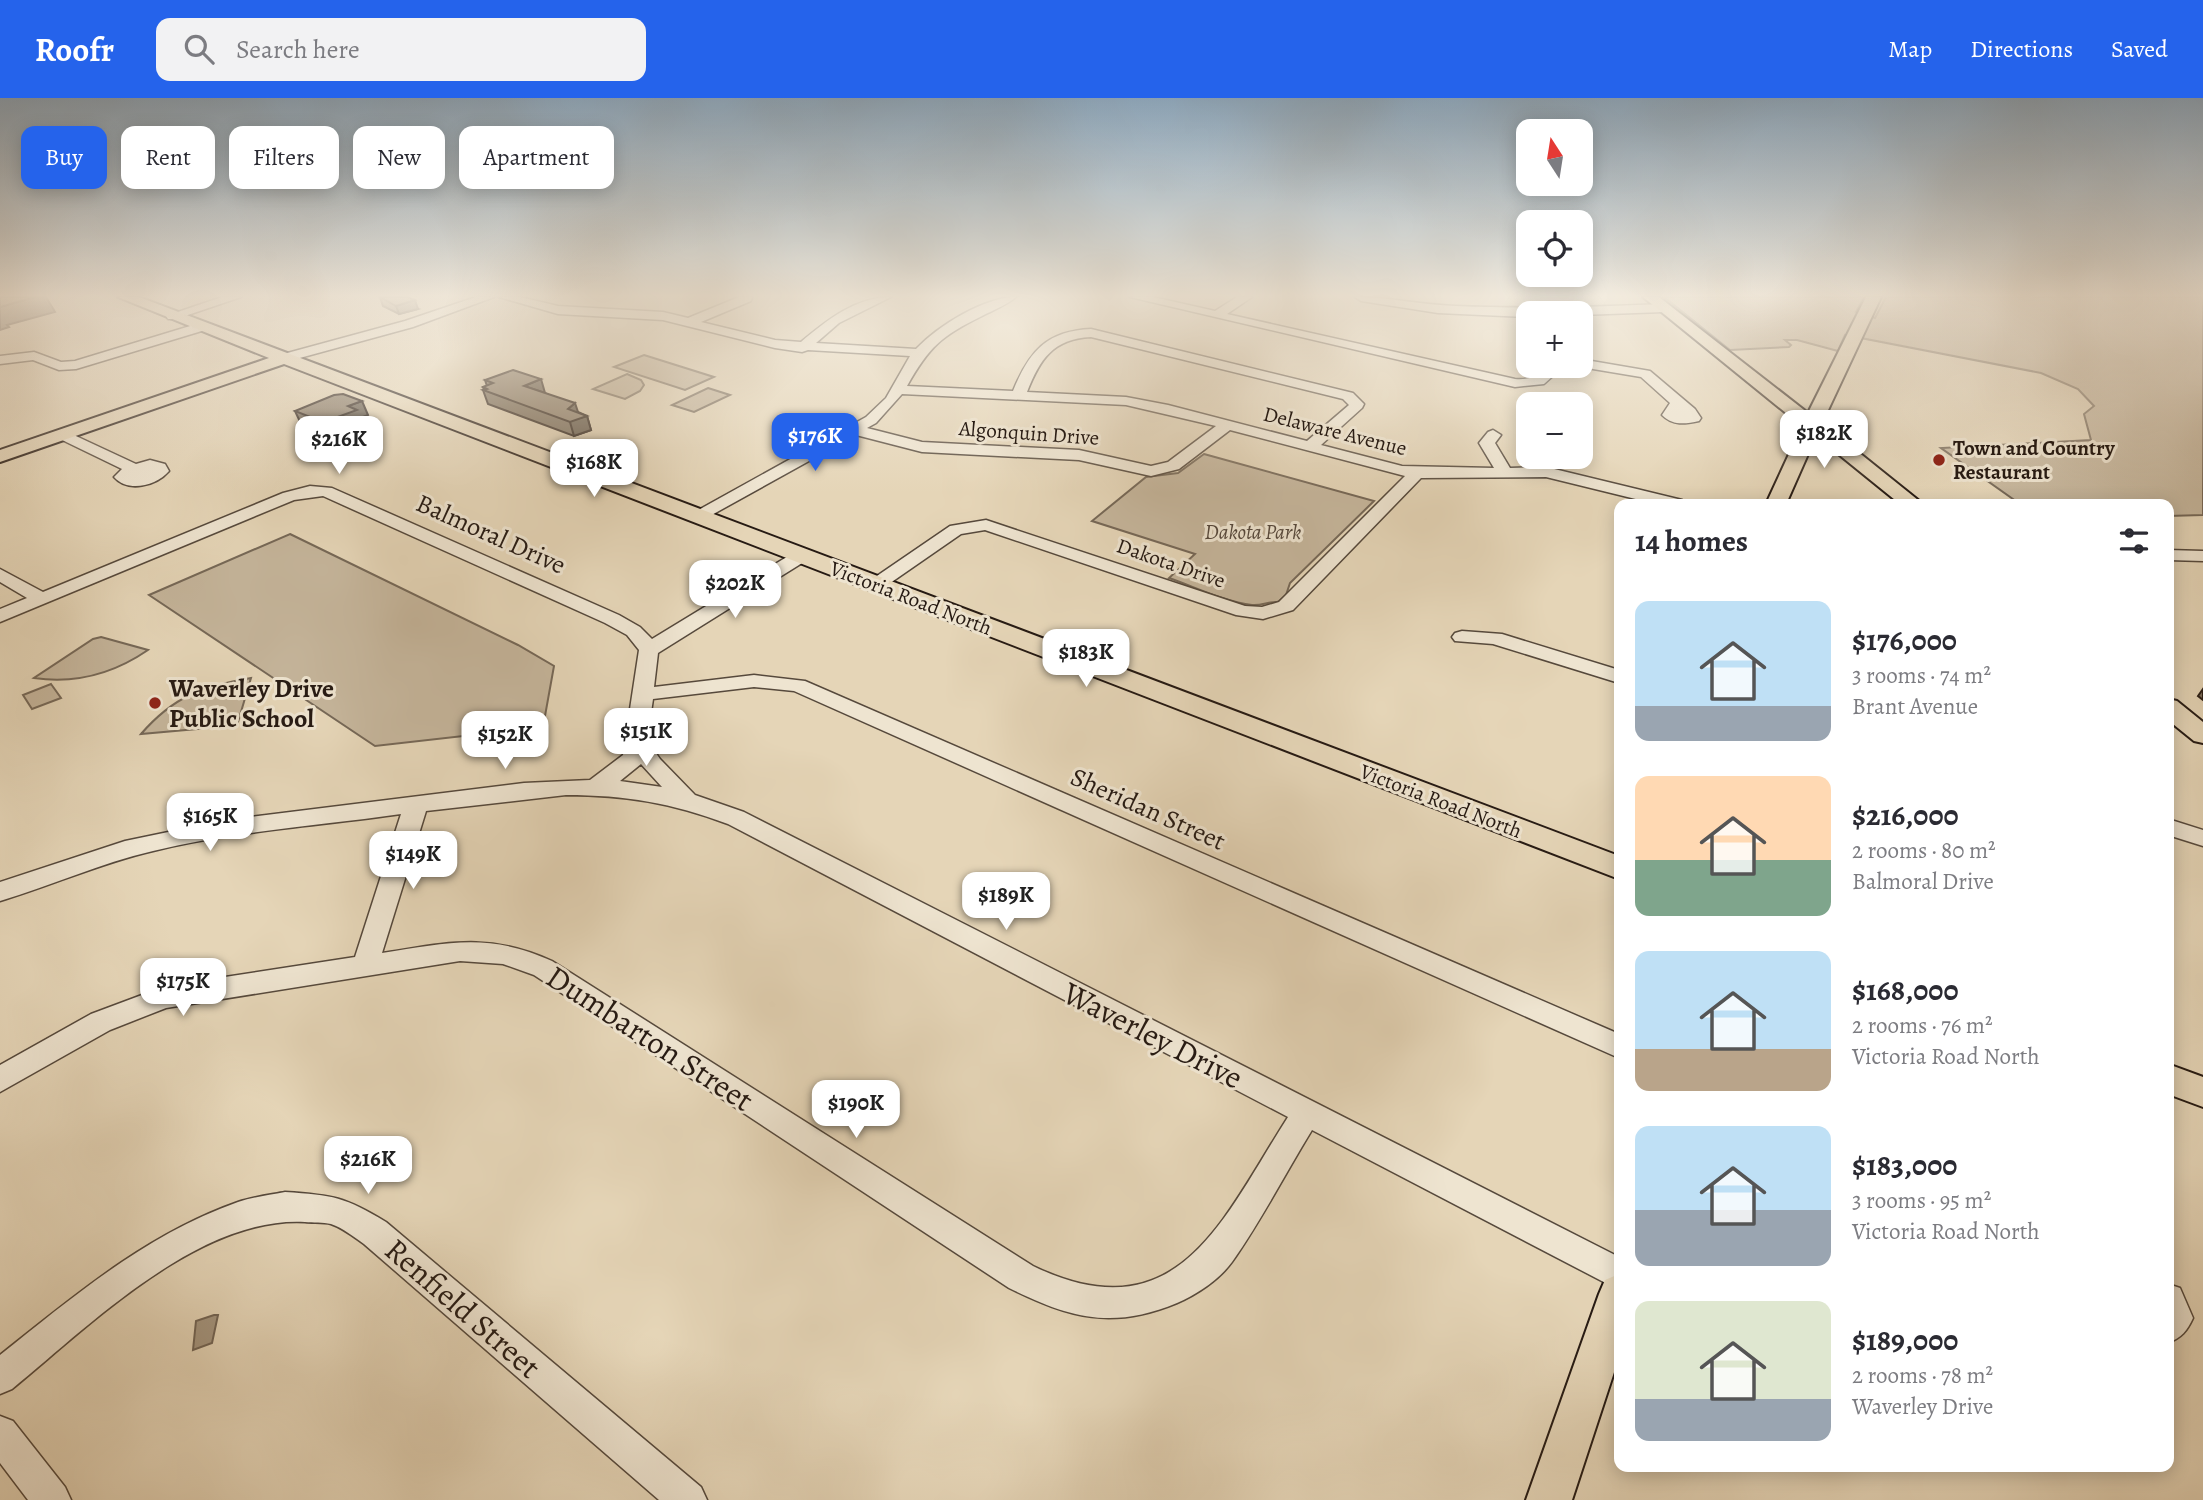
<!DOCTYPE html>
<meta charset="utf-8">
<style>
body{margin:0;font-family:Alegreya,serif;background:#f2f2f3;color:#2b2b33;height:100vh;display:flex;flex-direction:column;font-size:26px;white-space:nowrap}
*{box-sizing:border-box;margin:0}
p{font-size:23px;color:#7c7c81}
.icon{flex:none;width:38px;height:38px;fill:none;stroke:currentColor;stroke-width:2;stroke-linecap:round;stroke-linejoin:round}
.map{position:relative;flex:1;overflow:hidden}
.drawer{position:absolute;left:1614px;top:401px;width:560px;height:973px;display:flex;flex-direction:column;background:#fff;border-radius:14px;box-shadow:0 4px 18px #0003}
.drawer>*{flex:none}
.top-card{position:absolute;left:21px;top:28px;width:665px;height:63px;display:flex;gap:14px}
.needle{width:46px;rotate:348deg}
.controls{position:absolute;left:1516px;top:21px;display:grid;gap:14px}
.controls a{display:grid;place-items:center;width:77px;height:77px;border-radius:14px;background:#fff;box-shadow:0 4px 18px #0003;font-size:35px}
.price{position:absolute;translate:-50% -60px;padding:0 16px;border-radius:14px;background:#fff;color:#222;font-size:23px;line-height:46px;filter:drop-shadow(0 2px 4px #0008)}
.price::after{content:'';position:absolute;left:50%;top:42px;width:21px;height:16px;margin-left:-10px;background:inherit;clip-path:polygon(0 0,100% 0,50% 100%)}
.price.current{background:#2563eb;color:#fff}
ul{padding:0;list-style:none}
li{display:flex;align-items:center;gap:21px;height:175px;padding:0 21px}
li span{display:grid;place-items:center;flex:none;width:196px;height:140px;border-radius:14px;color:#555}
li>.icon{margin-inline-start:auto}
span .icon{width:84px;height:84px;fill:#fffc;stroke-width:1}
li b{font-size:30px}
h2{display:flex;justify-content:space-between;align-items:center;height:84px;padding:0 21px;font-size:30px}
.chip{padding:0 24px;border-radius:14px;background:#fff;box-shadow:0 4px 18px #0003;font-size:24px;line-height:63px}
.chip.current{background:#2563eb;color:#fff}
header{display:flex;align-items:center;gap:42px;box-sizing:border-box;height:98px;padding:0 35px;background:#2563eb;color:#fff}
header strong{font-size:33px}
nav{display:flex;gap:38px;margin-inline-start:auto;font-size:24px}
.search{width:490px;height:63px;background:#f2f2f3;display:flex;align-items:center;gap:18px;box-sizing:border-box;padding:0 24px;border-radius:14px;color:#7c7c81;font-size:26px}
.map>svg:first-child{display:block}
</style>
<header>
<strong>Roofr</strong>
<div class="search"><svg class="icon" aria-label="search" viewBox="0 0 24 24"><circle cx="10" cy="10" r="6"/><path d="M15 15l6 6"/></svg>Search here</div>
<nav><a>Map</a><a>Directions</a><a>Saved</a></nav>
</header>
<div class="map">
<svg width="2203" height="1402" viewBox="0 0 2203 1402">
<rect width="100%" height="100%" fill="#e5d5b7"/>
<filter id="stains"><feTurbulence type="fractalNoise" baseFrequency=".00286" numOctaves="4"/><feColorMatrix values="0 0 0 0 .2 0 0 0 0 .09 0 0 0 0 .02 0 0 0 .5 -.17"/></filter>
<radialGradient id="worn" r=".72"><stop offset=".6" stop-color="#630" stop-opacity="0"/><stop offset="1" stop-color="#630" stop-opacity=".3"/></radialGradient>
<!-- green -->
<path fill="#c5b59b" stroke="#766857" stroke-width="2" d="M1664,199H1864L1856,214L1875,220L1886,199H2203V417L2168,418V406H2020L1941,350L2091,342L2084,316L2094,308L2078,291L2041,275L1845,237L1838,253L1797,242H1785L1791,247L1789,249L1730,252Z
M644,257L714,279L685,292L614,269Z
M627,276L641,282L644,287L640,293L625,301L593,291Z
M708,290L730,297L694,314L672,307Z
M1204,356L1374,403L1290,485L1286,497L1278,504C1269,503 1262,508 1252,507C1225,504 1195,489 1169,480L1195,456L1092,423L1146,379L1178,375Z
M290,436L518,547L554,568L543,629L375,648L149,497Z
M101,539L148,552C113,576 75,586 34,580L93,541Z
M251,580L238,624L231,628L141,636C174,598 203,588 251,580Z
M51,586L61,600L32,611L23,597Z"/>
<!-- water -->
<path fill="#a4957f" stroke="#726454" stroke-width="2" d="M214,1217H218L212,1245L193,1252L196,1223Z"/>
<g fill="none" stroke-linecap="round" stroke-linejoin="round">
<defs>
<path id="minor" d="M222,199H241L176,221H168L166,218Z
M476,199H494L413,229L285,264L278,260L280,257L405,223Z
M499,199H520L558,208L663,214L688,220L739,199H752L751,203L701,224L775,242L801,244C827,222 856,199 891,199L839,225L816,245L916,251C938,228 984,199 1016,199C1007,207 993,212 982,218C941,238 929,249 907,288L1013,293C1029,254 1046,233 1091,231L1353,295L1364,306L1362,310L1321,347L1402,368L1494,370L1479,345L1488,334L1493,332L1501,337L1495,345L1510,370L1546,369L1682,402L1684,406H1656L1546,379L1421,380L1293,512L1263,521L1236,517L985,432L961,436L883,490H871L868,486L871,482L950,428L986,422L1245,508L1262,509L1279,504L1405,378L1230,332L1179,371L1151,378L1079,362L922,354L856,337L699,424L691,419L693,415L866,319L886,300L910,258L808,252L802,254L775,250L663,222L558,216ZM1091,239L1343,301L1349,307L1307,343L1168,307L1126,299L1027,294C1040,261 1053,241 1091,239ZM902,296L1126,307L1216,328L1168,364L1151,368L1079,352L922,344L867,330L876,325Z
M1130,199H1153L1215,213L1237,199H1252L1227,216L1515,281C1541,283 1543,267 1564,268L1544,286L1515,289Z
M1355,199C1389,199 1422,207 1456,208C1526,211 1594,209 1664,206L1670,210L1664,214L1580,217L1528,215V219L1438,215L1361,203Z
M200,225L205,226V232L76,271L59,272L33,262L0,266V258L34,254L61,264L75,263Z
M1580,261L1650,273L1695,311L1701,320L1699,323C1685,326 1673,328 1662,317L1670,305L1641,279L1575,268H1580Z
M63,332L136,366L150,362L165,366L169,373C156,388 128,395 114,379L122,371L58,340L55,337L58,334Z
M310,388L332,390L619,517L640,529L652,541L795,454H807L810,458L807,462L658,555L654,589L754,577L805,583L1619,936V960L794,593L754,589L653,601L647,642L660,661L695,697L744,714L1619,1159V1192L1312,1032C1285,1076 1261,1123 1232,1164C1219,1182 1196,1197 1177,1205C1112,1232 1070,1220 1009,1190L534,877L503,866L460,863L166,910L110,932L0,994V967L91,916L166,888L355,859L401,716C318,728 234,733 153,753C100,765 51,788 0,803V784L125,743L226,722L524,685L590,682L623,657L639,552L627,537L605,525L323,398L294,402L0,524V511L27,500L0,484V471L43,494L283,395ZM641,666L662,689L620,683ZM566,697C626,697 671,705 728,726L1288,1019C1222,1122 1178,1238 1033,1168L552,863C488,834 448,845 382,855L426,713Z
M2168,452L2203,453V463L2168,462Z
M1462,533L1502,536L1619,572V585L1493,546L1455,543L1452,539L1455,535Z
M2168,721L2203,732V748L2168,737Z
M285,1094C333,1097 345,1099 386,1124L701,1389L707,1402H659L364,1146C354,1139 343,1130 331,1126C323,1124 313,1125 305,1124C199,1118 89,1228 12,1291L0,1296V1257C74,1198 147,1136 238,1104C253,1099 269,1097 285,1094Z
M2168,1186L2180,1190L2193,1220C2187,1233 2182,1239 2168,1245Z
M0,1318L13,1323L65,1389L71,1402H28L0,1365Z"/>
<path id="major" d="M118,199H139L1619,758V781L284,266L0,364V352L269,260Z
M1643,199H1659L1808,315L1866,199H1881L1822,325L1923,406H1900L1816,338L1786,406H1766L1802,328Z
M2168,601L2177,603L2203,624V645L2194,643L2168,622Z
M2168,966L2203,979V1009L2168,996Z
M1619,1176V1259L1572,1402H1526L1599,1196L1605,1182Z"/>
</defs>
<!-- minor casing -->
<use href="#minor" stroke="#56493c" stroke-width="3"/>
<!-- major casing -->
<use href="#major" stroke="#261a13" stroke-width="4"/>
<!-- minor -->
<use href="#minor" fill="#eee4d0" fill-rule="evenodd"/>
<!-- major -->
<use href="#major" fill="#e5d5b7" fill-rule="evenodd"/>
</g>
<!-- wall -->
<path fill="#766a59" stroke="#261a13" stroke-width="2" d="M380,199L418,211L399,216L383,208Z
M485,282L545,295L578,314L587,318L591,332L574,338L488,306L483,292H484L483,289L487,288Z
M295,313L368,317L360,320L363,326L341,335L338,333L326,338L302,328Z
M2203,591V602L2198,598Z"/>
<!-- shaded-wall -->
<path fill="#605649" stroke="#261a13" stroke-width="2" d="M35,199H46L55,214L7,227L9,229L0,232V209Z
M415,202L418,211L399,216L396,208Z
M541,281L545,295L524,288Z
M362,303L368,317L360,320L363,326L341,335L335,320L348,308Z
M575,305L580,320L587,318L591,332L574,338L570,324L568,311Z
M331,319L338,333L326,338L320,323Z"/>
<!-- building -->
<path fill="#897b68" stroke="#261a13" stroke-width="2" d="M0,199H35L0,209Z
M380,199H408L415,202L396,208Z
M513,272L541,281L524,288L575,305L568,311L587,318L570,324L483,292L487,291L483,289L493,285L485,282Z
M343,296L362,303L348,308L357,312L335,320L331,319L320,323L295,313L334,297Z"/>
<!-- sky -->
<linearGradient id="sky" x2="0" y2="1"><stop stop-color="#8da8be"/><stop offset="0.5" stop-color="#f3ecdf"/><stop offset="1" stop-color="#f3ecdf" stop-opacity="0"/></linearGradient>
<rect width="2203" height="395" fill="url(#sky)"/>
<!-- markers -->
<g fill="#8f2418" stroke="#eee4d0" stroke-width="2.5">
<circle cx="1939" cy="362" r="7"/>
<circle cx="155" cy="605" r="7"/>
</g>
<g text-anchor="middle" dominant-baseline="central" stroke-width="6" stroke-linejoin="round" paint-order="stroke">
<!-- far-street labels -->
<g font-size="21" fill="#261a13" stroke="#eee4d0">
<text transform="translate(1335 333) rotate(14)">Delaware Avenue</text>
<text transform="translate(1029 335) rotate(4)">Algonquin Drive</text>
<text transform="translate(1171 465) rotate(19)">Dakota Drive</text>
<text transform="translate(911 500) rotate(21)">Victoria Road North</text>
<text transform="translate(1441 703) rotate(21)">Victoria Road North</text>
</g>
<!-- far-poi labels -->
<g font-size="21" font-weight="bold" fill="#261a13" stroke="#eee4d0" text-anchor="start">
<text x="1953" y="350">Town and Country<tspan x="1953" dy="24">Restaurant</tspan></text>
</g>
<!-- far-park labels -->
<g font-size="21" font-style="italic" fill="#56483c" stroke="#eee4d0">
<text x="1253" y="434">Dakota Park</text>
</g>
<!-- street labels -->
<g font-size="26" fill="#261a13" stroke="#eee4d0">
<text transform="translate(491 436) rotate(24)">Balmoral Drive</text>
<text transform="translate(1148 711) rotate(24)">Sheridan Street</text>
</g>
<!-- poi labels -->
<g font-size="26" font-weight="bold" fill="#261a13" stroke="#eee4d0" text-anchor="start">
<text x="169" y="590">Waverley Drive<tspan x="169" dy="30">Public School</tspan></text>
</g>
<!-- near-street labels -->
<g font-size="32" fill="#261a13" stroke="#eee4d0">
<text transform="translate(1153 937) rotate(27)">Waverley Drive</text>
<text transform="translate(650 940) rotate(33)">Dumbarton Street</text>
<text transform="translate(463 1210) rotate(41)">Renfield Street</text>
</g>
</g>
<rect width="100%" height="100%" filter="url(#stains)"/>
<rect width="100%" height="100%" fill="url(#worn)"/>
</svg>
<div class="controls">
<a><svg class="needle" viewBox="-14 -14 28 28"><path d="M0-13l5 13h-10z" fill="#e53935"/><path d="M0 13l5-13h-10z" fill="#7c7c81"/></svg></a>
<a><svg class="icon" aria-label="locate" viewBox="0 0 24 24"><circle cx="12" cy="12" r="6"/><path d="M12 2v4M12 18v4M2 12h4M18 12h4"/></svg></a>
<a>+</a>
<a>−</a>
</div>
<b class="price" style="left:1824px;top:372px">$182K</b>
<b class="price current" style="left:815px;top:375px">$176K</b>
<b class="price" style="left:339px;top:378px">$216K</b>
<b class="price" style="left:594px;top:401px">$168K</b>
<b class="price" style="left:735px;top:522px">$202K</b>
<b class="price" style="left:1086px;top:591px">$183K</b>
<b class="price" style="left:646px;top:670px">$151K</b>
<b class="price" style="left:505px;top:673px">$152K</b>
<b class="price" style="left:210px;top:755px">$165K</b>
<b class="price" style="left:413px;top:793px">$149K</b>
<b class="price" style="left:1006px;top:834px">$189K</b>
<b class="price" style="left:183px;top:920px">$175K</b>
<b class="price" style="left:856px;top:1042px">$190K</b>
<b class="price" style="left:368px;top:1098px">$216K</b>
<div class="top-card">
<a class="chip current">Buy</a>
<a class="chip">Rent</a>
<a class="chip">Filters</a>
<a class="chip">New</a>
<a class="chip">Apartment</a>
</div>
<section class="drawer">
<h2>14 homes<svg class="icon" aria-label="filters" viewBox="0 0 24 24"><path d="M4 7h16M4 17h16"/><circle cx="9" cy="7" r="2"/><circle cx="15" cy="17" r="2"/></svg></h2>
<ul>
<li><span style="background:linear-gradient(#bfe0f5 75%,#9aa5b1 0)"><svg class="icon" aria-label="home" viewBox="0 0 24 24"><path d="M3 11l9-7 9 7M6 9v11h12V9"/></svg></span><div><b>$176,000</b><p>3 rooms · 74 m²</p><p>Brant Avenue</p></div></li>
<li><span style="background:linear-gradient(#ffd9b3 60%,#7fa58c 0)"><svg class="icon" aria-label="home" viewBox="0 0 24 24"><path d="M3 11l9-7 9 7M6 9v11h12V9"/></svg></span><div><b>$216,000</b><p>2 rooms · 80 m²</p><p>Balmoral Drive</p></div></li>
<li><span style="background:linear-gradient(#bfe0f5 70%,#b9a48a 0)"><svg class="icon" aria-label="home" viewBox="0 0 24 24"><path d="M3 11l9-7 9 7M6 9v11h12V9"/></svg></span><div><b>$168,000</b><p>2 rooms · 76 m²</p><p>Victoria Road North</p></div></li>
<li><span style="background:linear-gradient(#bfe0f5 60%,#9aa5b1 0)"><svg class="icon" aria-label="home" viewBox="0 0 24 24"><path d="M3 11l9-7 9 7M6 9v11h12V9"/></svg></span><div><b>$183,000</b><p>3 rooms · 95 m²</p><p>Victoria Road North</p></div></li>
<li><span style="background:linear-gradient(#dfe7d0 70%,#9aa5b1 0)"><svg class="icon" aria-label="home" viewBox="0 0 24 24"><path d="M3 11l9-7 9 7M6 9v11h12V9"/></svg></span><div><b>$189,000</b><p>2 rooms · 78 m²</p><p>Waverley Drive</p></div></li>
</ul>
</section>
</div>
